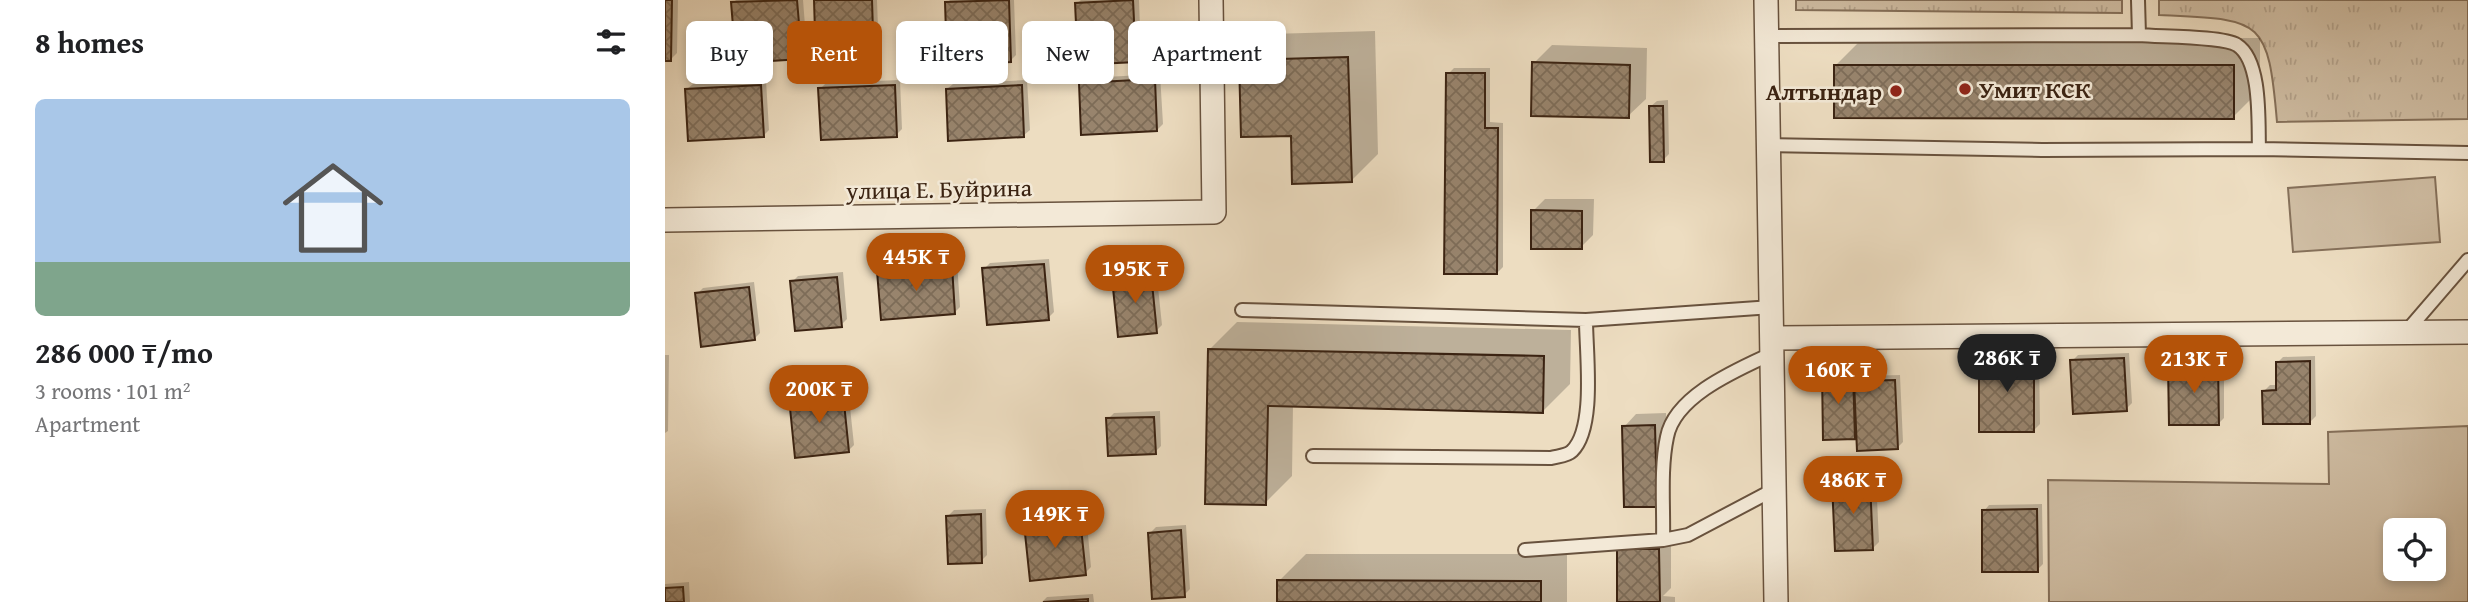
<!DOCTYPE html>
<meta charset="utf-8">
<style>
body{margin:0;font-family:"Gentium Book Plus",serif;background:#f2f2f2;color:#202124;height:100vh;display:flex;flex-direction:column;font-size:26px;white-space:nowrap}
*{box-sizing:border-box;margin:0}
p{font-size:23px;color:#757577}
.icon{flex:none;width:38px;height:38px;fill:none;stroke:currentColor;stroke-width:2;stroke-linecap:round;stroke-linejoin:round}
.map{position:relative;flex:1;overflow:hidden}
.panel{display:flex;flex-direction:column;background:#fff;width:665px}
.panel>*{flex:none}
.hud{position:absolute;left:21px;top:21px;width:665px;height:63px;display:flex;gap:14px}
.controls{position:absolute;left:1718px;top:518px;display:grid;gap:14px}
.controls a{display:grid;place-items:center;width:63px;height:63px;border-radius:10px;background:#fff;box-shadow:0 4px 10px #0003;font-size:35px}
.price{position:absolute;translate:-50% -60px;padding:0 16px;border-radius:24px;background:#b45309;color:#fff;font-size:23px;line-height:46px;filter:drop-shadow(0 2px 4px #0008)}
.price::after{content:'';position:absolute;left:50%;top:42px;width:21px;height:16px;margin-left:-10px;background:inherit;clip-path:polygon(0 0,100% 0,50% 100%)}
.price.on{background:#222;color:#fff}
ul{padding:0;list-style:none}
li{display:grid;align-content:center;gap:14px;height:371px;padding:0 35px}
li span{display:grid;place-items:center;height:217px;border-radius:10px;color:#555}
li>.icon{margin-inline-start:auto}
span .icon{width:126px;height:126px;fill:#fffc;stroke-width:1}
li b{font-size:30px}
h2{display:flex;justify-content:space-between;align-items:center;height:84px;padding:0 35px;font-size:30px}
.chip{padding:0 24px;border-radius:10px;background:#fff;box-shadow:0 4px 10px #0003;font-size:24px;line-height:63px}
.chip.on{background:#b45309;color:#fff}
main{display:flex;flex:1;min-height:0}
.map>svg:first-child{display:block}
</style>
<main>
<section class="panel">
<h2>8 homes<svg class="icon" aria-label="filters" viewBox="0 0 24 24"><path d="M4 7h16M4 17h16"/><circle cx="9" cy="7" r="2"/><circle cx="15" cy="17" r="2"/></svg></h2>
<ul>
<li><span style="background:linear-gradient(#a9c7e8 75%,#7fa58c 0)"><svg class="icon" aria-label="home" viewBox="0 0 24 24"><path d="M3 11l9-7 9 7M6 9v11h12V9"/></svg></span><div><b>286 000 ₸/mo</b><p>3 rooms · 101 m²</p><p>Apartment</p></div></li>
</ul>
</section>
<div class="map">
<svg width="1803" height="602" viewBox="0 0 1803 602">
<defs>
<pattern id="grass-tufts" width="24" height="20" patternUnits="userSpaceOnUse" patternTransform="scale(1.75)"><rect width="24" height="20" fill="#cfbda3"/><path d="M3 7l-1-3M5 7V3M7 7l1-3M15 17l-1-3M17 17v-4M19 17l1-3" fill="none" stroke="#b3a28b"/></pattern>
<pattern id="building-cross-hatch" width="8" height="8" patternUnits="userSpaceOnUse" patternTransform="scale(1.75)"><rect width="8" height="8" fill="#98846d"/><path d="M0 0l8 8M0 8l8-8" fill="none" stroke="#7d6c58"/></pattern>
</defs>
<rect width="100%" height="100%" fill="#edddc1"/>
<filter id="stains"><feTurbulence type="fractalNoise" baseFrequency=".00286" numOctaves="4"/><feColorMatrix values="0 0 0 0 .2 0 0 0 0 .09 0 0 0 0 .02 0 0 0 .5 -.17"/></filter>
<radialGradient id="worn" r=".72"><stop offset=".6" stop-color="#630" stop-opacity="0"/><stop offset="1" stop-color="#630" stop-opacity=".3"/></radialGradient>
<!-- grass -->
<path fill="url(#grass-tufts)" stroke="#85705a" stroke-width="2" d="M1131,0H1457V13L1131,10Z
M1494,0H1803V119L1612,122C1603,16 1596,20 1494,15Z"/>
<!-- pitch -->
<path fill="#cfbda3" stroke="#85705a" stroke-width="2" fill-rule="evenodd" d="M1770,177L1775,242L1628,252L1623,188Z
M1803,426V602H1384L1383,480L1664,484L1663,432ZM1731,530H1769V569H1731Z"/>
<!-- shadow -->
<path fill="#0003" d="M0,0H13L12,53L6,59H0Z
M71,0H138L142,51L136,57L68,3Z
M150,0H212L214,55L208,61Z
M285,0H349L351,55L345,61L282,3Z
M416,0H474L476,55L470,61L411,4Z
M710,31L713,154L686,181L628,134L576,61L603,34Z
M1198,38H1595V90L1568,117L1171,65Z
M887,45L982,48L981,99L963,116L869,63Z
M789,68H825V122L838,123V267L832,273L783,74Z
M495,74L498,124L492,130L416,83L422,78Z
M101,80L104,130L98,136L22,89L28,84Z
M235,80L237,129L231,135L155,89L161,83Z
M362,80L365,130L359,135L282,89L288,84Z
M1003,100L1004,154L998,160L986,106L992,101Z
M880,199H929L928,235L916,247L868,211Z
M384,259L389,312L383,318L319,269L325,263Z
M292,261L295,307L289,313L214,272L220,266Z
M491,268L497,325L491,331L449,278L454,272Z
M178,272L182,319L176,325L127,282L133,276Z
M89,282L95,333L89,339L32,294L38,288Z
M572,322L906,330L905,384L878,411L628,405L627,476L600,503L545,349Z
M1321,352H1374L1375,424L1369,430L1316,358Z
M1464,353L1467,403L1461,409L1407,361L1413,355Z
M0,355H4L3,431L0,433Z
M1650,356L1651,416L1645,422L1599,391L1605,385H1613L1612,363L1618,357Z
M1199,360L1200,376L1235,375L1238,442L1232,448L1193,433L1189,437L1159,373L1171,361Z
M1511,360H1559V418L1553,424L1505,366Z
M183,388L189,445L183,451L126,399L132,393Z
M495,411L496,446L490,452L443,419L449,413Z
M1001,413L1003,492L991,505L959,427L971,414Z
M1211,476L1214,542L1208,548L1169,483L1175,477Z
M1377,504L1378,564L1372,570L1319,511L1324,505Z
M321,509L322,555L316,561L283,516L289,510Z
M421,513L426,567L420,573L361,525L367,519Z
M521,525L525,589L519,595L485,533L491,527Z
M1006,537V588L998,596L1010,597V602H963L953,550Z
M641,554H902V602H614V581Z
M24,582L25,602H0V584Z
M428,594L429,602H377L382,597Z"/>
<!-- building -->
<path fill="url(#building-cross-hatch)" stroke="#3b2312" stroke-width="2" d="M0,0H7L6,61H0Z
M132,0L137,59L71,63L66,2Z
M149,0H207L209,63L151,65Z
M344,0L346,62L282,65L280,2Z
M468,0L471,62L413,65L410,3Z
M683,57L687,182L627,184L626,136L576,137L574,60Z
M867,62L965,65L964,118L866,116Z
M1169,65H1569V119L1169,118Z
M781,73H820V128H833L832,274H779Z
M490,79L492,131L416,135L414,83Z
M96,85L99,137L23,141L20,89Z
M230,85L232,137L156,140L153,88Z
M357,85L359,137L283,141L281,89Z
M984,106H998L999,162H985Z
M866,210L917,211V249H866Z
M379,264L384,320L322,325L317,268Z
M287,266L290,314L216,320L212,271Z
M486,273L492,333L453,337L447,278Z
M172,277L177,327L130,331L125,281Z
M84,287L90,340L36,347L30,293Z
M543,349L879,356L878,413L603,406L601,505L540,504Z
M1314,357H1369V432H1314Z
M1459,358L1462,411L1408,414L1405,360Z
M1645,361V424H1598L1597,391L1611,390V362Z
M1503,365H1553L1554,425H1504Z
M1188,371L1190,439L1158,440L1157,372Z
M1230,380L1233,449L1192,451L1189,381Z
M178,393L184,452L130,458L124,398Z
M489,417L491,454L443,456L441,418Z
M990,425L992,507H959L957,426Z
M1205,481L1208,550L1170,551L1167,482Z
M1372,509L1373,572H1317V510Z
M316,514L317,563L283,564L281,516Z
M415,518L421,575L365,581L359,524Z
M516,530L520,597L487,599L483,533Z
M952,549H994L995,602H952Z
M612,580L876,581V602H612Z
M18,587L19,602H0V588Z
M423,599V602H378Z"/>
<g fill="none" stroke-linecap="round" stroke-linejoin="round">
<defs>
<path id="service" d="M1101,36L1474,35
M1101,145L1377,150L1594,149C1593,123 1597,61 1572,45C1557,36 1494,37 1474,35L1473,0
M1594,149L1803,153
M577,310L921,320L1107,307
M1741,332L1803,260
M648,456L886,458C893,456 902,456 907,451C931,428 921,353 921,320
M998,540C999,507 995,470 1002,437C1010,395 1074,369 1108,353
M860,550L998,540L1023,535L1110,489"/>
<path id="minor" d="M1101,0L1111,602
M0,220L549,212L546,0
M1108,338L1803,332"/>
</defs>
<!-- service casing -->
<use href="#service" stroke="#68523e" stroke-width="16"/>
<!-- minor casing -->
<use href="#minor" stroke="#68523e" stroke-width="26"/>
<!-- service -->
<use href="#service" stroke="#f3e9d7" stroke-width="12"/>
<!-- minor -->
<use href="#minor" stroke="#f3e9d7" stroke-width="23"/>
</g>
<!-- markers -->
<g fill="#8f2418" stroke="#f3e9d7" stroke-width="2.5">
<circle cx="1300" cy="89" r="7"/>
<circle cx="1231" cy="91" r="7"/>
</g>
<g text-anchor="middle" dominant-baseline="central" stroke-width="5" stroke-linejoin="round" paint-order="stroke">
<!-- poi labels -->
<g font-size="24" font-weight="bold" fill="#3b2312" stroke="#f3e9d7" text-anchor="start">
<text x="1314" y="89">Умит КСК</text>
<text x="1217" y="91" text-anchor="end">Алтындар</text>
</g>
<!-- street labels -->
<g font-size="24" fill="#3b2312" stroke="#f3e9d7">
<text transform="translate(274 189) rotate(-1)">улица Е. Буйрина</text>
</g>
</g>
<rect width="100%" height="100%" filter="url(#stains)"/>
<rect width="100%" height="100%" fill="url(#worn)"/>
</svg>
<div class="controls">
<a><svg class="icon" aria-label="locate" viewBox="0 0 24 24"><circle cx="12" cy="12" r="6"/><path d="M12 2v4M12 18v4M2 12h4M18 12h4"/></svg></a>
</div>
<b class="price" style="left:251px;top:293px">445K ₸</b>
<b class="price" style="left:470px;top:305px">195K ₸</b>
<b class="price on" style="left:1342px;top:394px">286K ₸</b>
<b class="price" style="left:1529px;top:395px">213K ₸</b>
<b class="price" style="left:1173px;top:406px">160K ₸</b>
<b class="price" style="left:154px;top:425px">200K ₸</b>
<b class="price" style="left:1188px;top:516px">486K ₸</b>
<b class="price" style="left:390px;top:550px">149K ₸</b>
<div class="hud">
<a class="chip">Buy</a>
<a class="chip on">Rent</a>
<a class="chip">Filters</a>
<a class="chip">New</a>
<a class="chip">Apartment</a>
</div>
</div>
</main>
